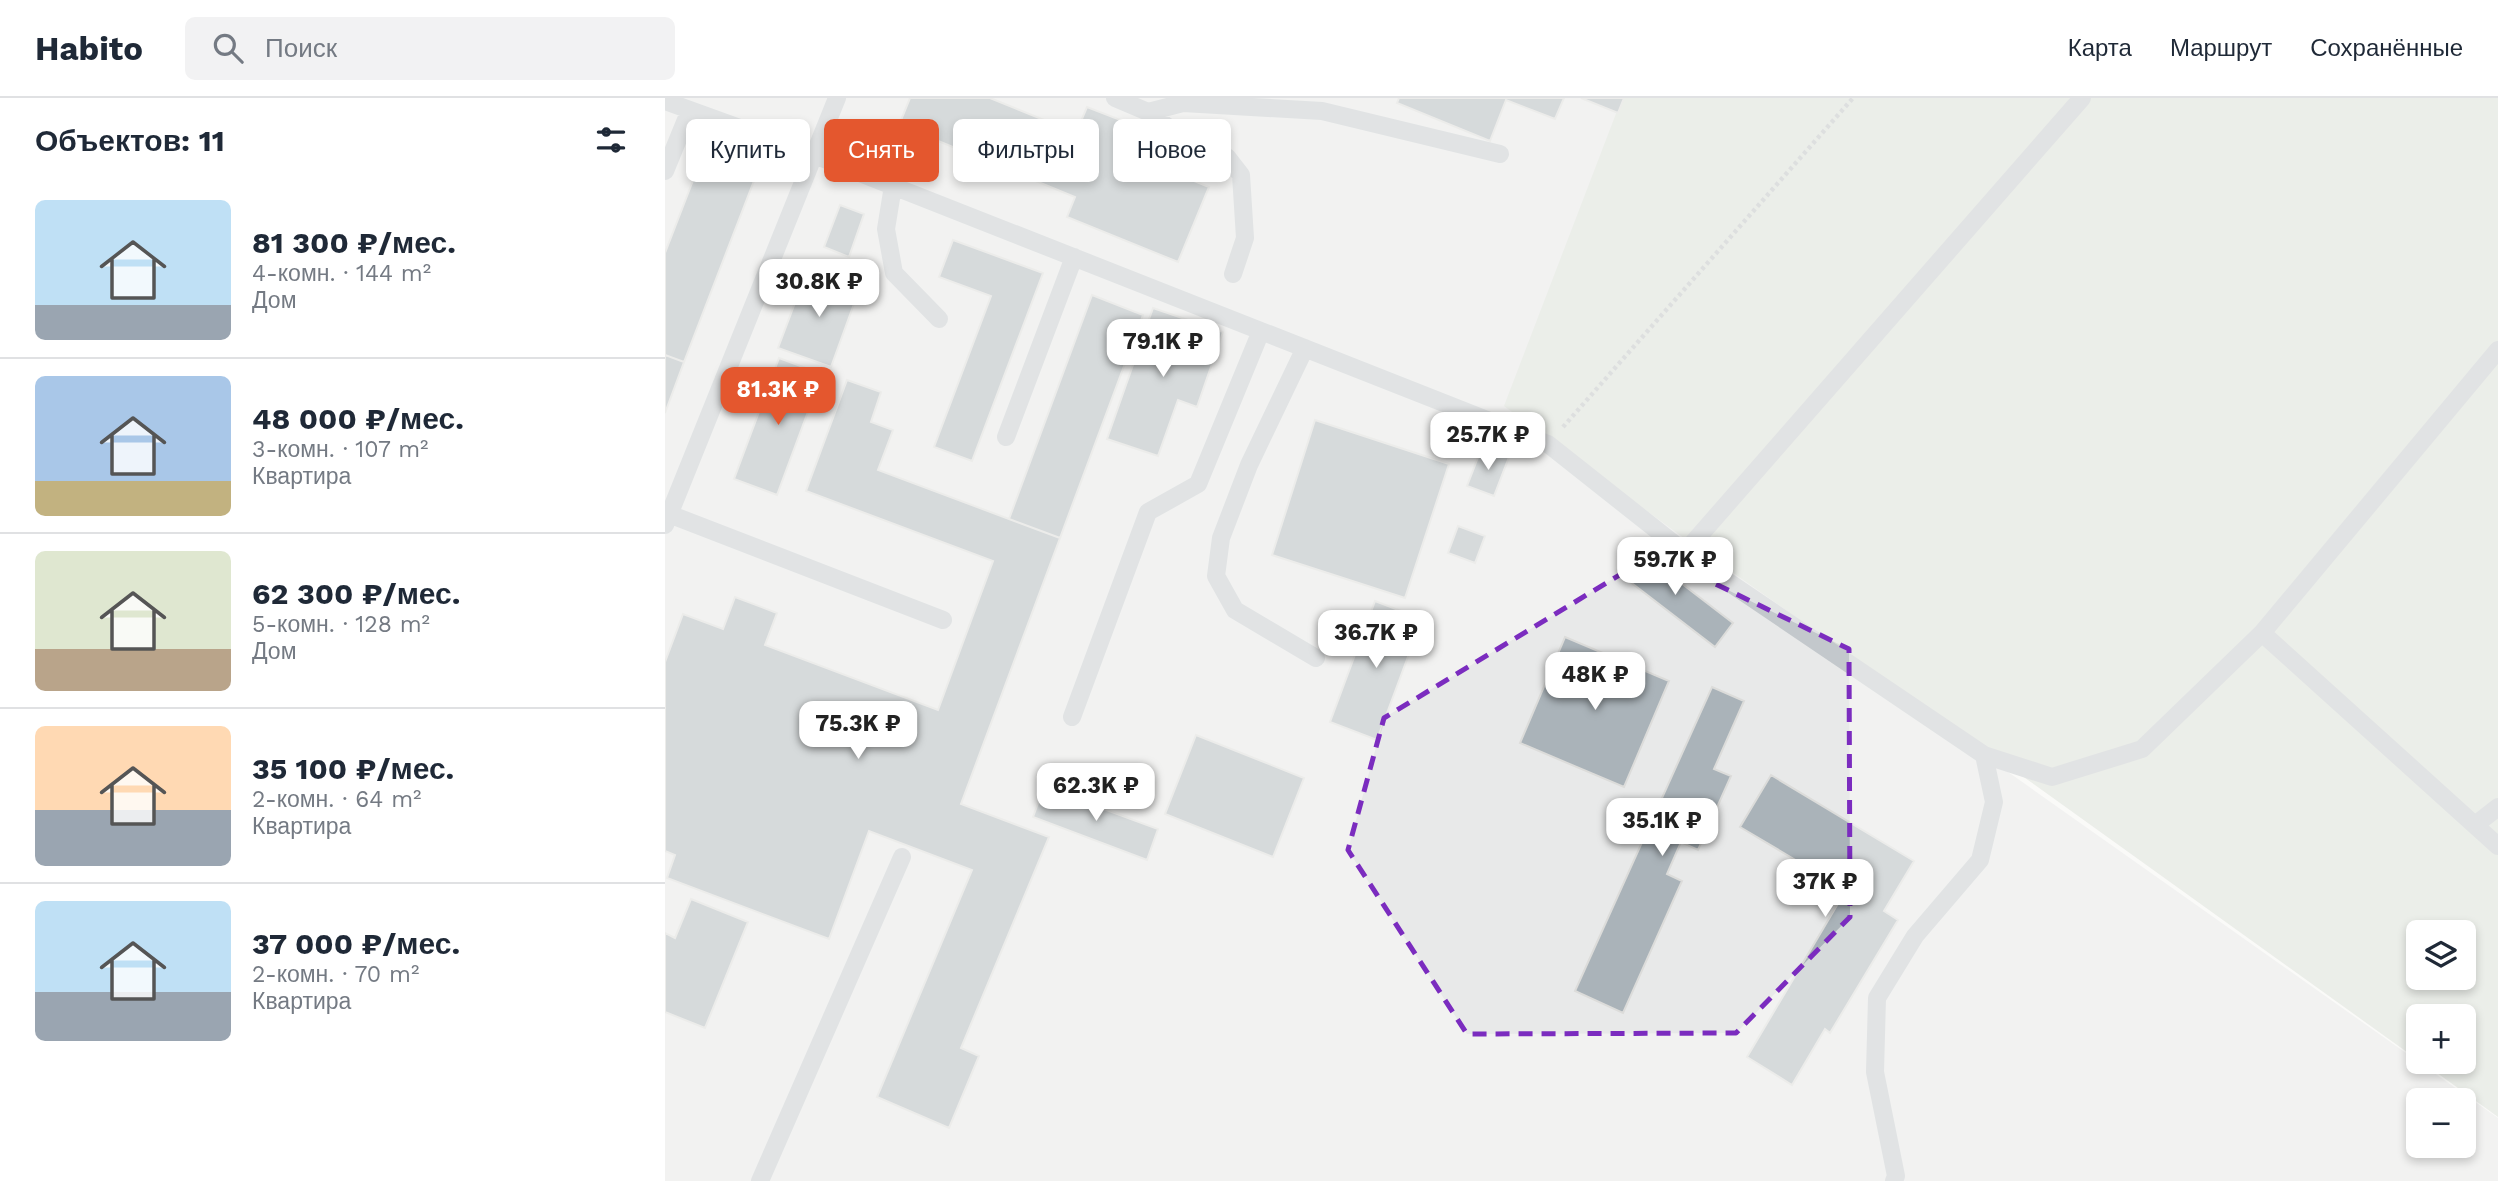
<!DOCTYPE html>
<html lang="ru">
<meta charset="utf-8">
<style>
body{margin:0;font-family:"Work Sans",sans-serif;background:#f2f2f3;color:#1f2937;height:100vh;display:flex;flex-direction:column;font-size:26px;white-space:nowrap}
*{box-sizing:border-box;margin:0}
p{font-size:23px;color:#747a83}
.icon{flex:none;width:38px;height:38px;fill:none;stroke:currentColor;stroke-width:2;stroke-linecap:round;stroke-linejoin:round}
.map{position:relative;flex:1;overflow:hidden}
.details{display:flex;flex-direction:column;background:#fff;width:665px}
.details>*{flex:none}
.banner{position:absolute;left:21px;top:21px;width:665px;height:63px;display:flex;gap:14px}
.fabs{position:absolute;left:1741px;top:822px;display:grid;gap:14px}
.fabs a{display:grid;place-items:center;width:70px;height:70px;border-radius:10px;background:#fff;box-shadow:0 4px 10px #0003;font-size:35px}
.price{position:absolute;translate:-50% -60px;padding:0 16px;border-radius:14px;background:#fff;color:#222;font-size:23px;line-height:46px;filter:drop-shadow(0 2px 4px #0008)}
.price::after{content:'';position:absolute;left:50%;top:42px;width:21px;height:16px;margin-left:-10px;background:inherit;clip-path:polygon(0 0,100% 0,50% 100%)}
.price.selected{background:#e4572e;color:#fff}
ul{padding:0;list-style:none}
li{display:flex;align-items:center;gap:21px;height:175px;padding:0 35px}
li+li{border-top:2px solid #e0e1e3}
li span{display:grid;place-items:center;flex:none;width:196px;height:140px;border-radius:10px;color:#555}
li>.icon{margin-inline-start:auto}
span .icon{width:84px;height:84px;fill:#fffc;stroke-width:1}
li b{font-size:30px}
h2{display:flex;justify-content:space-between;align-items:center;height:84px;padding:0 35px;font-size:30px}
.tag{padding:0 24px;border-radius:10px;background:#fff;box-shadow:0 4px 10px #0003;font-size:24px;line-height:63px}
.tag.selected{background:#e4572e;color:#fff}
header{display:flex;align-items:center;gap:42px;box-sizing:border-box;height:98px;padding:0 35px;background:#fff;border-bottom:2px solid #e0e1e3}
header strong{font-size:33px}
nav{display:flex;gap:38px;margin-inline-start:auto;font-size:24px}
.search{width:490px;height:63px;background:#f2f2f3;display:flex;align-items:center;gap:18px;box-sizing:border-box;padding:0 24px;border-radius:10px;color:#747a83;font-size:26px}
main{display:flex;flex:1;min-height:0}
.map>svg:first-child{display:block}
</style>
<header>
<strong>Habito</strong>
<div class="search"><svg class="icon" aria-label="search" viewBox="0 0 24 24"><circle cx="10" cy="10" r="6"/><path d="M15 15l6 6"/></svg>Поиск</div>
<nav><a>Карта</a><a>Маршрут</a><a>Сохранённые</a></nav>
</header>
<main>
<section class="details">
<h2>Объектов: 11<svg class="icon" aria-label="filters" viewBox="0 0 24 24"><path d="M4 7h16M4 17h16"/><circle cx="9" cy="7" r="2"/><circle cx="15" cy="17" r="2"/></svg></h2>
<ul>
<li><span style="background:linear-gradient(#bfe0f5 75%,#9aa5b1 0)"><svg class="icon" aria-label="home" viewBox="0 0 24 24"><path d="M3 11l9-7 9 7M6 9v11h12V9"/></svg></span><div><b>81 300 ₽/мес.</b><p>4-комн. · 144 m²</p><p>Дом</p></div></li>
<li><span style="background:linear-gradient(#a9c7e8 75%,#c2b280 0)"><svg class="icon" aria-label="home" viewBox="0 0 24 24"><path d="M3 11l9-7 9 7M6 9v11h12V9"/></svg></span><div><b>48 000 ₽/мес.</b><p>3-комн. · 107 m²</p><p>Квартира</p></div></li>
<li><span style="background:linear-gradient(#dfe7d0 70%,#b9a48a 0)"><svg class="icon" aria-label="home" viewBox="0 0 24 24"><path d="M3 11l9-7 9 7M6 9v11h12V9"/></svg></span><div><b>62 300 ₽/мес.</b><p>5-комн. · 128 m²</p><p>Дом</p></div></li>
<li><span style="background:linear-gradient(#ffd9b3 60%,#9aa5b1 0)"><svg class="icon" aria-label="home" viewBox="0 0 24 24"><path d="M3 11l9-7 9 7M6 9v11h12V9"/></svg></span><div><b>35 100 ₽/мес.</b><p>2-комн. · 64 m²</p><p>Квартира</p></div></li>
<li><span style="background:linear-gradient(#bfe0f5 65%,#9aa5b1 0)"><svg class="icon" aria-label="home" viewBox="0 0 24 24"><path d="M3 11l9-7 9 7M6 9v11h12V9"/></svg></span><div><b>37 000 ₽/мес.</b><p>2-комн. · 70 m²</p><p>Квартира</p></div></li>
</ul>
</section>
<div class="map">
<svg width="1833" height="1083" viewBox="0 0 1833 1083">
<rect width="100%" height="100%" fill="#fafaf8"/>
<!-- built -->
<path fill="#e8e9e9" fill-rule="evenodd" d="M0,0H957L1319,657L1833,1020V1083H0ZM1754,1003H1799V1048H1754Z"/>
<!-- green -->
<path fill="#dadfd7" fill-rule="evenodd" d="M957,0H1833V1019L1757,964H1799V919H1754L1753,962L1370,687L1027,446L839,308ZM1754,835H1799V880H1754Z"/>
<!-- building -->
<path fill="#aab3b9" stroke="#dcdcda" stroke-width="2" d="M245,0H325L411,35L422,9L471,28L460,55L544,89L513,164L402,119L410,99L234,27Z
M734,0H899L890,21L841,2L825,43L732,5Z
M916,0H959L953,15Z
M39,54L92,75L19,264L0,257V155Z
M175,107L199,116L184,159L159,149Z
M288,142L378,175L307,363L269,349L326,198L274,179Z
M142,173L194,192L166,269L113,250Z
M427,197L478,217L395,440L344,421Z
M488,210L558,234L532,309L513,302L493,358L442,341Z
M0,257L19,264L0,315Z
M114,260L157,276L112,397L69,381Z
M182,282L216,294L206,324L228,332L213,372L395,440L296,706L384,739L296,950L314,958L284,1030L212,999L307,772L204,733L164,841L2,780L10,757L0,753V564L18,516L58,531L70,499L112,515L100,547L273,612L328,463L141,393Z
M650,322L784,366L740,500L607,457Z
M817,349L844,359L829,398L802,388Z
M793,428L820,438L810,465L783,455Z
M969,449L1068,525L1050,549L951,473Z
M710,503L757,521L712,642L665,624Z
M900,539L1004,583L959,689L855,645Z
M1047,589L1079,603L1049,671L1066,678L1033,752L1016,744L1002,776L1017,783L958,915L910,893Z
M531,637L639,680L608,759L500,716Z
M1106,677L1249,763L1219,813L1233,822L1165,935L1160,931L1127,987L1082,959L1181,792L1075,729Z
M379,689L493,731L482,762L368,719Z
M26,801L83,824L40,930L0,914V835L10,840Z"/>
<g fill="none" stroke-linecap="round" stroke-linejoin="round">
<!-- path -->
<path stroke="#bbbfc2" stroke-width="4.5" stroke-dasharray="3.5 3.5" stroke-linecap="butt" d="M898,329L1188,0"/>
<!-- service -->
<path stroke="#c3c8cc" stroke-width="18" d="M450,0L483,14L517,40L562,59L576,77L580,140L568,176
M0,3L149,57L172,0
M483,14L518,5L657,13L835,56
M0,73L25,12
M228,88L221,131L229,175L274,221
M640,250L584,367L556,440L551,478L570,512L651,560
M341,339L409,159
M4,416L278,522
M0,427L149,57L883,346L1022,456L1319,657L1329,704L1315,762L1250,838L1212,900L1210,974L1231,1078L1229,1083
M1022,456L1027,446L1417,0
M1597,535L1833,748
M407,619L483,414L533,386L596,233
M1319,657L1387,679L1477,651L1597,535L1833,252
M1810,727L1833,709
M95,1083L237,759"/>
</g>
<!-- marked area -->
<path d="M0 0H1833V1083H0ZM989,456L1184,551L1185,819L1071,935L802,936L683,752L719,620Z" fill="#fafaf8" fill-opacity=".55" fill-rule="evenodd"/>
<path fill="none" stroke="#7b2cbf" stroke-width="5" stroke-dasharray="14 9" stroke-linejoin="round" d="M989,456L1184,551L1185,819L1071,935L802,936L683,752L719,620Z"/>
</svg>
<div class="fabs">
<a><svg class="icon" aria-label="layers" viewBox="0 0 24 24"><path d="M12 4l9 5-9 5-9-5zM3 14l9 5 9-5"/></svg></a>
<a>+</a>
<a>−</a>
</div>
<b class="price" style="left:154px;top:221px">30.8K ₽</b>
<b class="price" style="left:498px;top:281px">79.1K ₽</b>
<b class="price selected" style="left:113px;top:329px">81.3K ₽</b>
<b class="price" style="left:823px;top:374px">25.7K ₽</b>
<b class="price" style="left:1010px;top:499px">59.7K ₽</b>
<b class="price" style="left:711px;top:572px">36.7K ₽</b>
<b class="price" style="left:930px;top:614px">48K ₽</b>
<b class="price" style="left:193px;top:663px">75.3K ₽</b>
<b class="price" style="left:431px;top:725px">62.3K ₽</b>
<b class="price" style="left:997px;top:760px">35.1K ₽</b>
<b class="price" style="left:1160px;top:821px">37K ₽</b>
<div class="banner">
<a class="tag">Купить</a>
<a class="tag selected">Снять</a>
<a class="tag">Фильтры</a>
<a class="tag">Новое</a>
</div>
</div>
</main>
